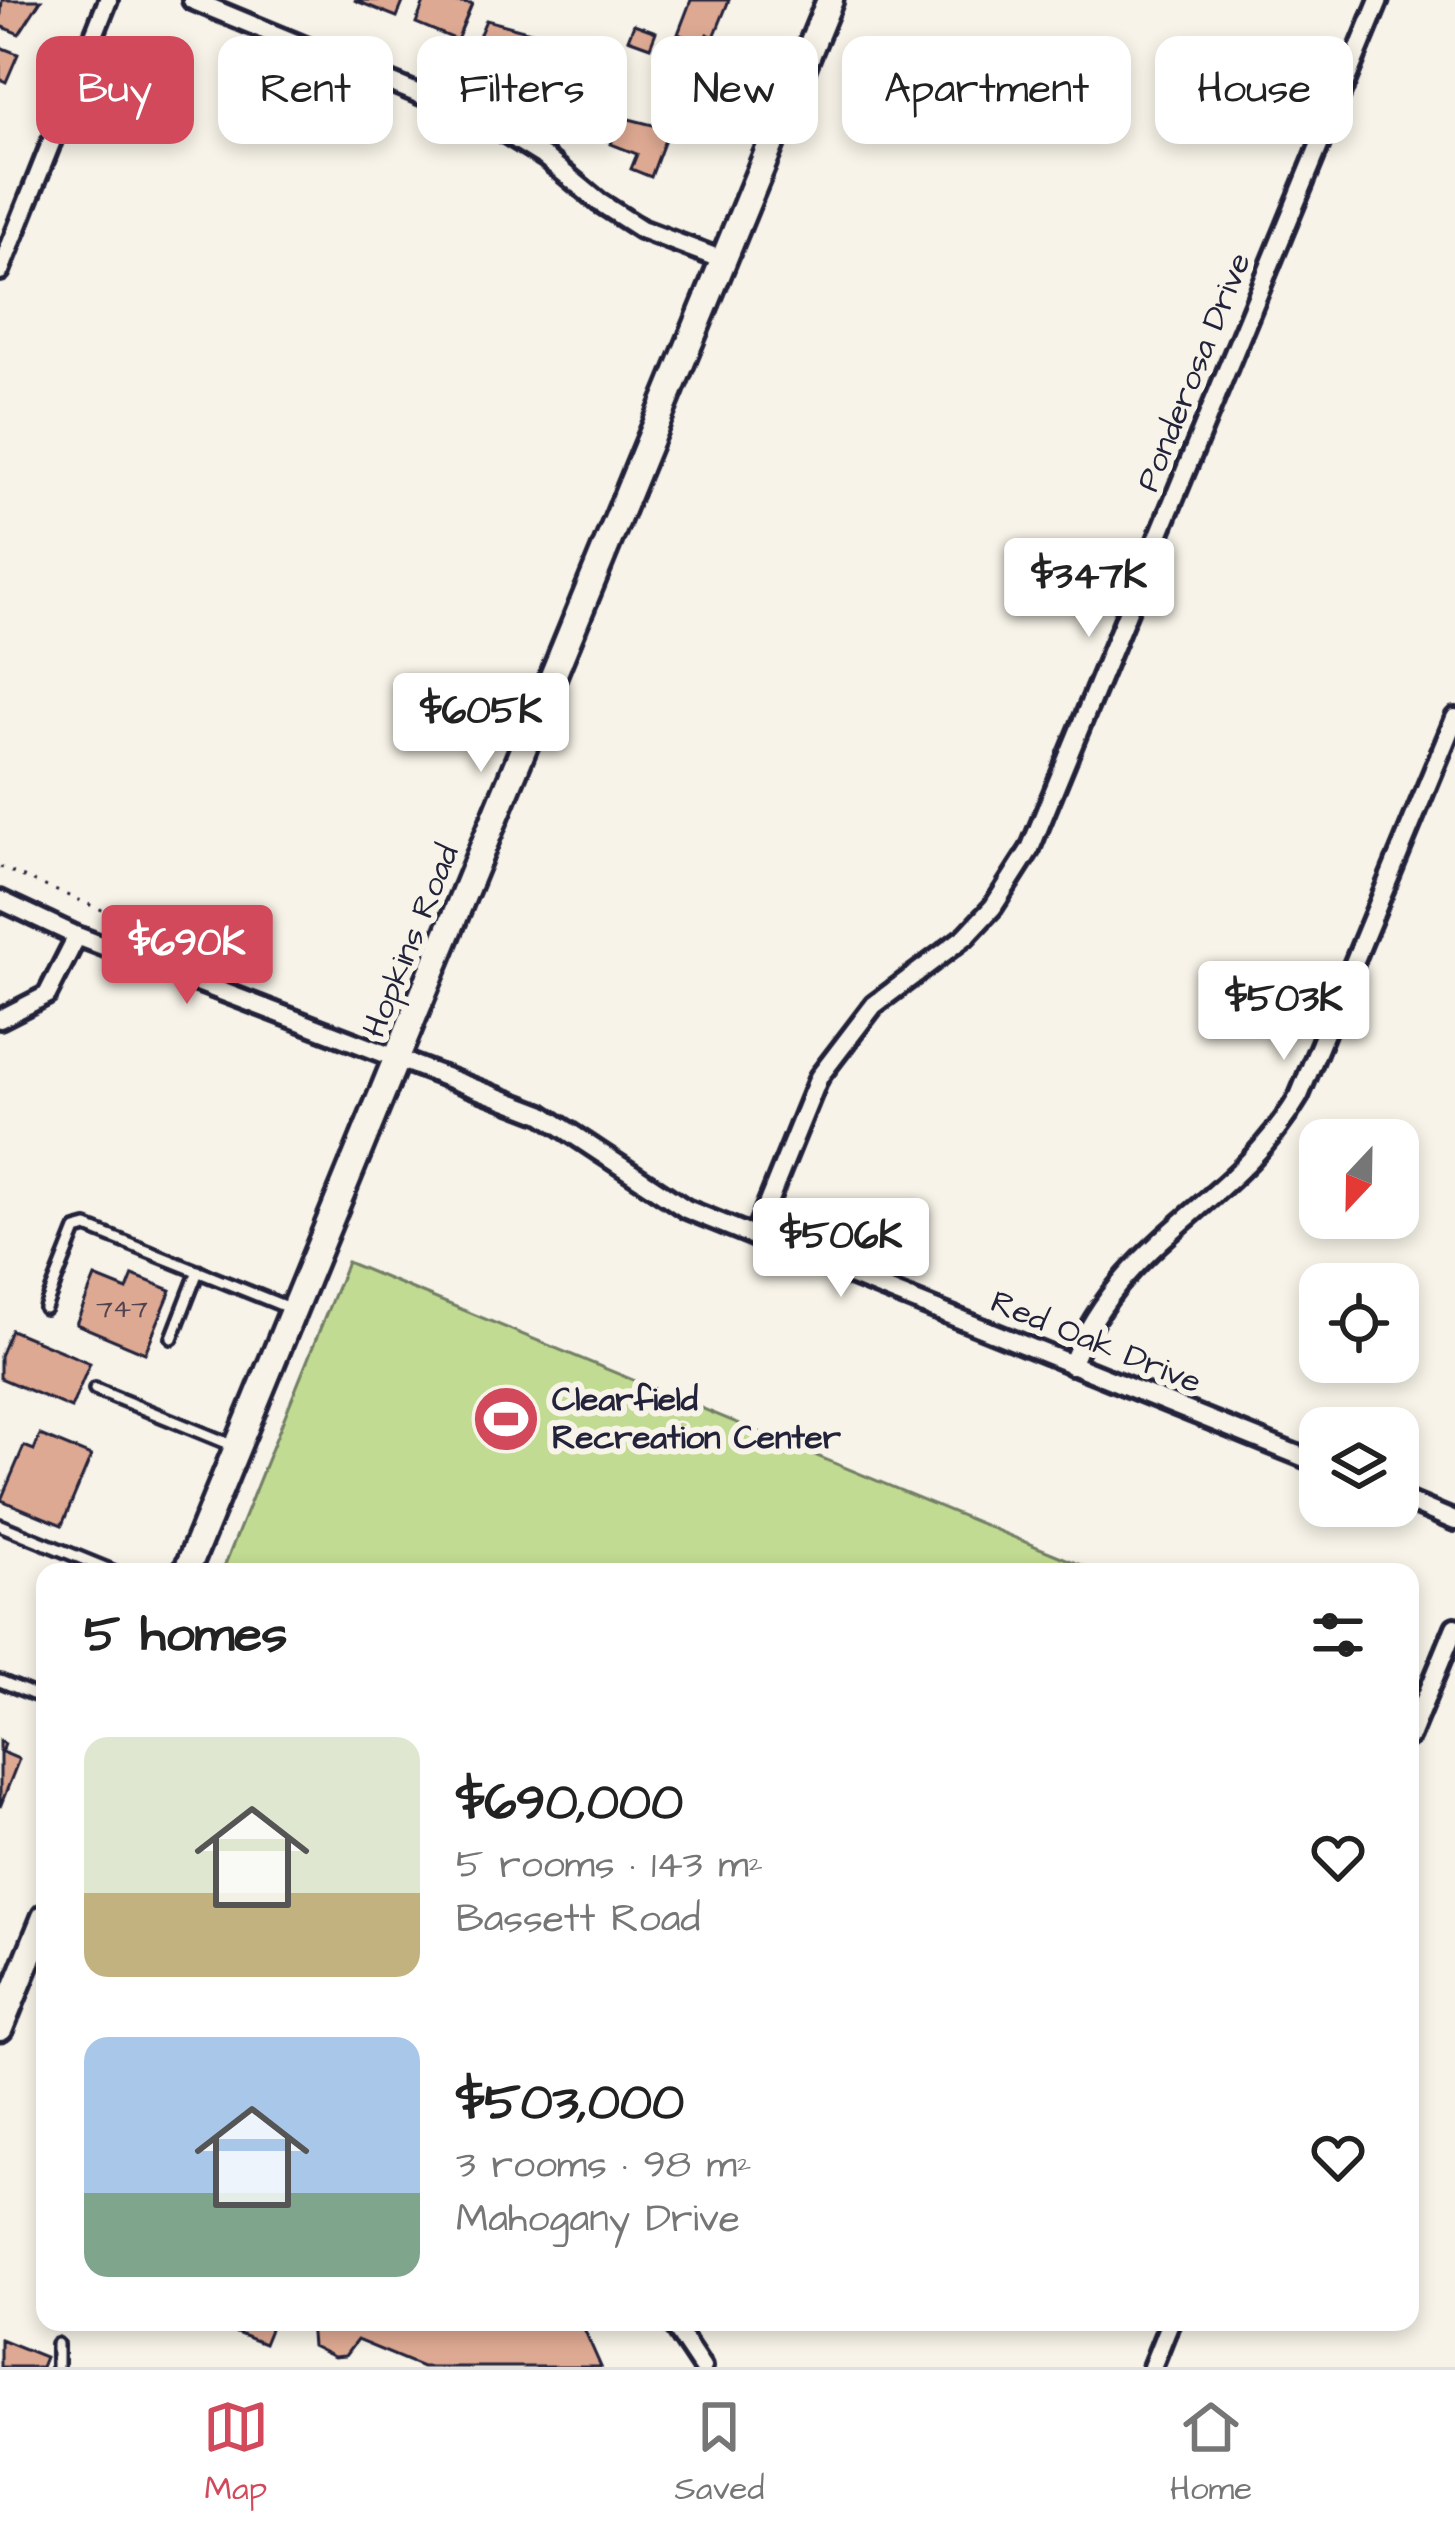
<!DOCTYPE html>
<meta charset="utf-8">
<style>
body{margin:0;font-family:"Architects Daughter",sans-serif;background:#f2f2f2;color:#222;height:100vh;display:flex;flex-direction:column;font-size:45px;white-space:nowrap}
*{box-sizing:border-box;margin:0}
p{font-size:39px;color:#767676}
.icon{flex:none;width:66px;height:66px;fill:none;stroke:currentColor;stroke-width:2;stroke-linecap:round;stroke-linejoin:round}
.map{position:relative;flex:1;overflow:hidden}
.details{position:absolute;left:36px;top:1563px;width:1383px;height:768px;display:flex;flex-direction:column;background:#fff;border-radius:24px;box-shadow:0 6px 18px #0003}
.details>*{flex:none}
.top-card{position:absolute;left:36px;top:36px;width:1383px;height:108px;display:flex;gap:24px}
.needle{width:78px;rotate:202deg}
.controls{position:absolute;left:1299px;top:1119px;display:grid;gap:24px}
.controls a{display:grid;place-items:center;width:120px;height:120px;border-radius:24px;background:#fff;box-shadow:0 6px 18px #0003;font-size:60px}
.price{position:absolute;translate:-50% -102px;padding:0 27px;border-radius:12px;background:#fff;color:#222;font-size:39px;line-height:78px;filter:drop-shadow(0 3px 6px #0008)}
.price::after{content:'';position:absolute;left:50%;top:72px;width:36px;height:27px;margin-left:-18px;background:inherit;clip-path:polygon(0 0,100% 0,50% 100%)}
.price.selected{background:#d1495b;color:#fff}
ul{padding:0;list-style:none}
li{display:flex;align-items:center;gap:36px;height:300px;padding:0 48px}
li span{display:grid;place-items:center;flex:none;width:336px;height:240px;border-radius:24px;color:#555}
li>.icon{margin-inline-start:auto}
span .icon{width:144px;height:144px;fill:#fffc;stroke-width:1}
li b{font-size:51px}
h2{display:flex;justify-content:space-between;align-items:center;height:144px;padding:0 48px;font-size:51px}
.chip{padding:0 42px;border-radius:24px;background:#fff;box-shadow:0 6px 18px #0003;font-size:42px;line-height:108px}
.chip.selected{background:#d1495b;color:#fff}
.menu{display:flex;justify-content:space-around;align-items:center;height:168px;border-top:3px solid #e0e0e0;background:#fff;font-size:33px;color:#767676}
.menu a{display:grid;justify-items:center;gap:6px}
.menu .selected{color:#d1495b}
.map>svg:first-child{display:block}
</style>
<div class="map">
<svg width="1455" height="2367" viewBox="0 0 1455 2367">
<rect width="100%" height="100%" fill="#f7f3e8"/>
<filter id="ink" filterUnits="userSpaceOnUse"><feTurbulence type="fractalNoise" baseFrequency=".00833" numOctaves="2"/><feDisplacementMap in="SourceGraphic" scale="24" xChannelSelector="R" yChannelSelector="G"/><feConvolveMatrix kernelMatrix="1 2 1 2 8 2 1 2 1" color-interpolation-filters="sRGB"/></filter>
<g filter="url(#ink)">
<!-- green -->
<path fill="#c1db92" stroke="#727e66" stroke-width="3" d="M347,1262L1098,1572H222Z"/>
<!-- building -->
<path fill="#dea992" stroke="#22223b" stroke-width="3" d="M2,0H41L19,34L0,26Z
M354,0H404L397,17Z
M425,0L472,4L457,40L416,23Z
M691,0H729L714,37L707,34L703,44L678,34Z
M486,20L531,32L517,65L474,48Z
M634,24L656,32L650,47L628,39Z
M0,47L18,54L6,82L0,79Z
M546,49L591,59L578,94L536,75Z
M679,61L701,71L682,115L660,105L669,84L658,80L665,64L675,69Z
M621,117L669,129L651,177L631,169L637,154L611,144Z
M133,1275L171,1290L145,1353L76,1324L95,1277L127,1290Z
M11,1330L90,1363L71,1408L0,1378V1356Z
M40,1435L91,1456L62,1525L1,1500L24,1446L34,1450Z
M0,1741L5,1744L2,1752L19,1759L0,1807Z
M209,2322H273L264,2344Z
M310,2322H581L601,2367H422L357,2340L345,2356L334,2357L312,2346Z
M0,2339L45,2357L41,2367H0Z"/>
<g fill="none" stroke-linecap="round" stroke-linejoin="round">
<defs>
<path id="lane" d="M45,1308L76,1230L87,1227L289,1308
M172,1338L198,1271
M95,1389L237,1447
M0,1525L115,1572
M0,1681L45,1699
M57,2367V2344"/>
<path id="street" d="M192,0L489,123L546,158L599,202L641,229L723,260
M0,271L108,0
M0,900L77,936L542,1114L686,1209L1320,1464
M0,1019L47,995L77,936
M754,1237L819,1077L874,1005L966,936L993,907L1030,849L1379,0
M1071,1365C1125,1233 1233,1209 1299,1096L1455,718
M1398,1497L1455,1521
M1410,1736L1455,1627
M672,2322L702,2367
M1152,2367L1170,2322"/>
<path id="secondary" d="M186,1572L830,0
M0,2028L45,1917"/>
</defs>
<!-- lane casing -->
<use href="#lane" stroke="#22223b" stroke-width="18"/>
<!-- street casing -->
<use href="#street" stroke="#22223b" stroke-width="26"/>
<!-- secondary casing -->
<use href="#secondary" stroke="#22223b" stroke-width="33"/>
<!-- path -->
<path stroke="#22223b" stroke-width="3" stroke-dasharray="3 9" stroke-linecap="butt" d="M0,867L190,947"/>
<!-- lane -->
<use href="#lane" stroke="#f7f3e8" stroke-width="9"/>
<!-- street -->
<use href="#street" stroke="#f7f3e8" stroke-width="16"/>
<!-- secondary -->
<use href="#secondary" stroke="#f7f3e8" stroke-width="24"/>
</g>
</g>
<!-- icons -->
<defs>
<symbol id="stadium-disc" viewBox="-11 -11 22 22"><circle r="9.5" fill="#d1495b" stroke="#f7f3e8"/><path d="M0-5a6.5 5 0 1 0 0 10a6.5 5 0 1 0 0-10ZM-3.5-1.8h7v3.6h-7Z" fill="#fff"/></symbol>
</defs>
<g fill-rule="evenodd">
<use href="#stadium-disc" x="468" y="1381" width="76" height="76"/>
</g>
<g text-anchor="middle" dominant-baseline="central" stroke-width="12" stroke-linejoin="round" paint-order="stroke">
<!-- number labels -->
<g font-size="27" fill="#514451">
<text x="122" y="1309">747</text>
</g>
<!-- street labels -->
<g font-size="33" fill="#22223b" stroke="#f7f3e8">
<text transform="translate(1194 372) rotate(-68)">Ponderosa Drive</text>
<text transform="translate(411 941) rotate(-68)">Hopkins Road</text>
<text transform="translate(1096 1342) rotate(22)">Red Oak Drive</text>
</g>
<!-- poi labels -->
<g font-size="33" font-weight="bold" fill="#22223b" stroke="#f7f3e8" text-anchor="start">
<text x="552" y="1400">Clearfield<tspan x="552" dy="38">Recreation Center</tspan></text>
</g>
</g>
</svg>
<div class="controls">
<a><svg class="needle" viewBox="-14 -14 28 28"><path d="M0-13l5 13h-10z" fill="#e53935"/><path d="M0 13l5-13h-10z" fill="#767676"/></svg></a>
<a><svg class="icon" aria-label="locate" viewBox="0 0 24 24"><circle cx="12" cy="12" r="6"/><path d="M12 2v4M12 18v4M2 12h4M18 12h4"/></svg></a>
<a><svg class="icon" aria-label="layers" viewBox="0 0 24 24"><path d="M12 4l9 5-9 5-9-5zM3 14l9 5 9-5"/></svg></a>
</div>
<b class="price" style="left:1089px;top:640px">$347K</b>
<b class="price" style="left:481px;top:775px">$605K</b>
<b class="price selected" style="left:187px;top:1007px">$690K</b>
<b class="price" style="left:1284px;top:1063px">$503K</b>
<b class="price" style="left:841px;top:1300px">$506K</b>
<div class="top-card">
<a class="chip selected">Buy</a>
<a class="chip">Rent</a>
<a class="chip">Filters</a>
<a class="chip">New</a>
<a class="chip">Apartment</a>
<a class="chip">House</a>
</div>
<section class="details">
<h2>5 homes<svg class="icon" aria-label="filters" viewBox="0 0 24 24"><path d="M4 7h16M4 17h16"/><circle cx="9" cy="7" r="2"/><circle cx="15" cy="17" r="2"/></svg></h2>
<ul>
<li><span style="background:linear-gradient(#dfe7d0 65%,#c2b280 0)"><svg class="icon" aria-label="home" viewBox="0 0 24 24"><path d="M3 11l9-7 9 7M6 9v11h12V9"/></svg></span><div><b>$690,000</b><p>5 rooms · 143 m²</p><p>Bassett Road</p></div><svg class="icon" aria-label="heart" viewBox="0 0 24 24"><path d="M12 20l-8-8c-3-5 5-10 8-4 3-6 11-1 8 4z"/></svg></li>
<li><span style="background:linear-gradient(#a9c7e8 65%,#7fa58c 0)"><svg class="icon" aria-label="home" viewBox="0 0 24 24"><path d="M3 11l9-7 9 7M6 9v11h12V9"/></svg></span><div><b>$503,000</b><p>3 rooms · 98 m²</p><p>Mahogany Drive</p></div><svg class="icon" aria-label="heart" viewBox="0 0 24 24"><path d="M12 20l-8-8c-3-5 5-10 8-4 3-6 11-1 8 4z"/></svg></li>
</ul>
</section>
</div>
<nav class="menu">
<a class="selected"><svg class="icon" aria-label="map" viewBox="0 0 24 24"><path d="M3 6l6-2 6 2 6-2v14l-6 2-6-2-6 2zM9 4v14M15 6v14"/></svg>Map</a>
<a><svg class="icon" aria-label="saved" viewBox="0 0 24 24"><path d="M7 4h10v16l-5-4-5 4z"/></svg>Saved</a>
<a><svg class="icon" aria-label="home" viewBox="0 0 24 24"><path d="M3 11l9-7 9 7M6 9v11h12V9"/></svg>Home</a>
</nav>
